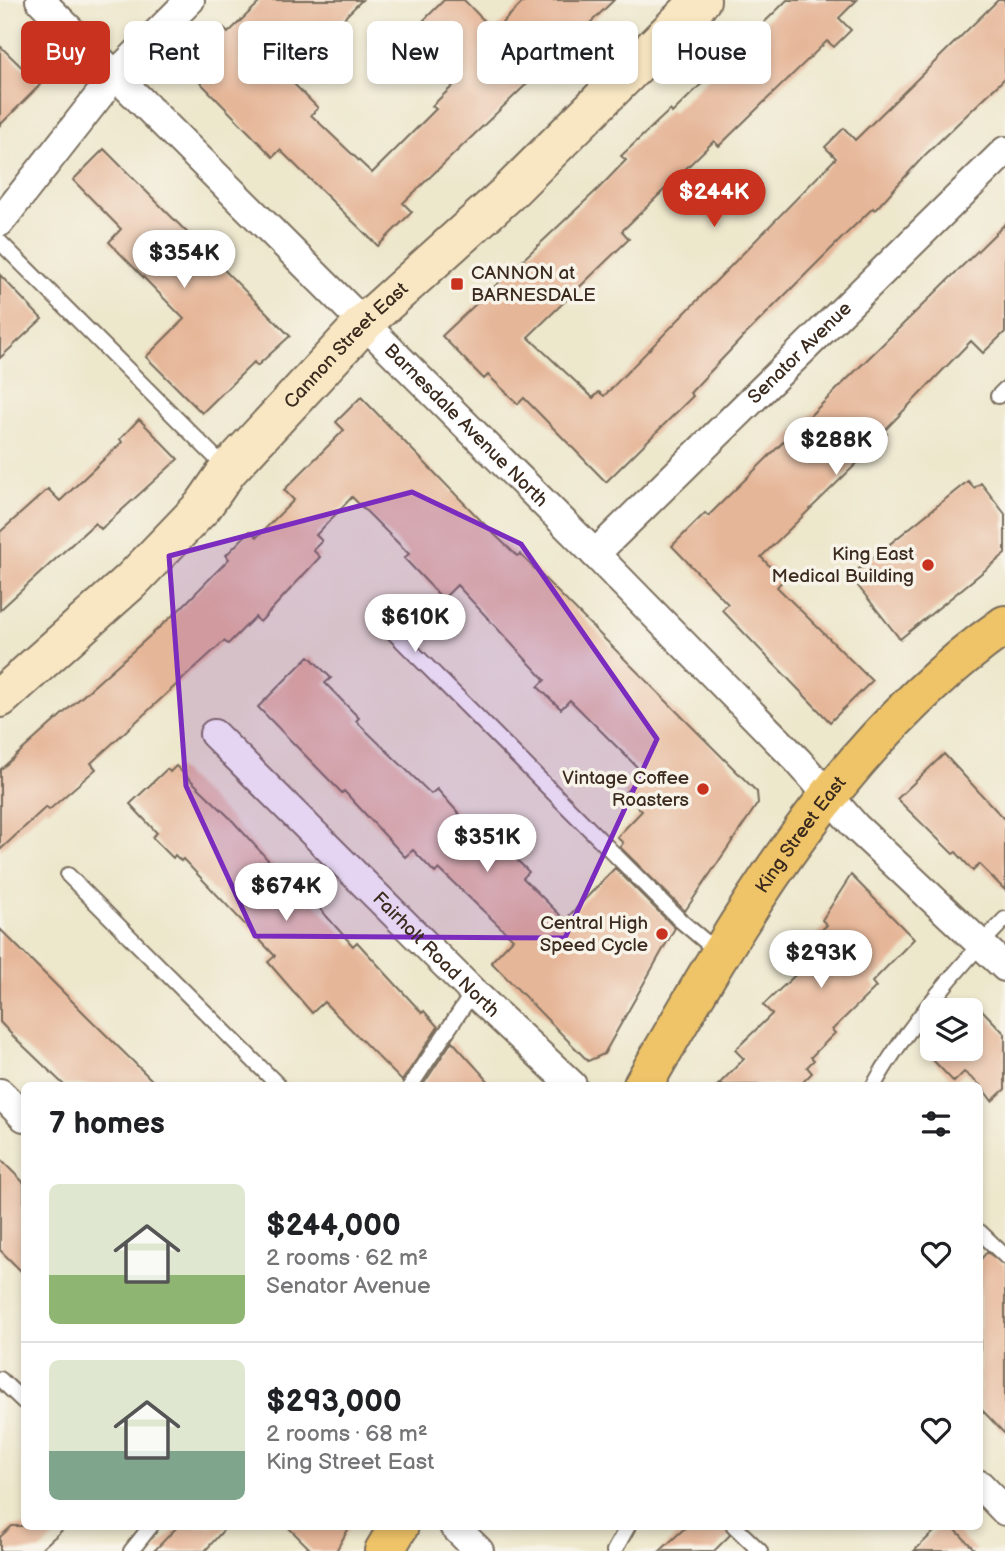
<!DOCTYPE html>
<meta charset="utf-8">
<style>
body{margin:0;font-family:"Balsamiq Sans",sans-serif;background:#f6f6f6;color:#202124;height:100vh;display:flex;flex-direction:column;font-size:26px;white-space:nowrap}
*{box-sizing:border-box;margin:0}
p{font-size:23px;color:#757577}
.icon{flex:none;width:38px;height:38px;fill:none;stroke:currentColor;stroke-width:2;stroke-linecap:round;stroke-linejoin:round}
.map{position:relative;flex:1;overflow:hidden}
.panel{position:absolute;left:21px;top:1082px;width:962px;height:448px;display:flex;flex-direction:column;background:#fff;border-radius:10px;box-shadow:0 4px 10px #0003}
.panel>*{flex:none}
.top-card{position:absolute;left:21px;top:21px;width:964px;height:63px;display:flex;gap:14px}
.buttons{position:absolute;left:920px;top:998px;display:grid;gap:14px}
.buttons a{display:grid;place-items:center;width:63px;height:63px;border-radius:10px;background:#fff;box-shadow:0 4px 10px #0003;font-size:35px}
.price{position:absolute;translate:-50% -60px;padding:0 16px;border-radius:24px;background:#fff;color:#222;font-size:23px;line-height:46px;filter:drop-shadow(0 2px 4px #0008)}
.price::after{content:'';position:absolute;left:50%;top:42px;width:21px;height:16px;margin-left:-10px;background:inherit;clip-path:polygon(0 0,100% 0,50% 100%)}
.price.active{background:#c8321e;color:#fff}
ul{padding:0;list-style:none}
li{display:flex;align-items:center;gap:21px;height:175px;padding:0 28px}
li+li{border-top:2px solid #e0e0e0}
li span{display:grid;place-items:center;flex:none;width:196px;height:140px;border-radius:10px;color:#555}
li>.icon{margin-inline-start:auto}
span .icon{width:84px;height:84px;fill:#fffc;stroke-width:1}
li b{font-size:30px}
h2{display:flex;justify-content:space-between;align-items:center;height:84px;padding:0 28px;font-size:30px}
.pill{padding:0 24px;border-radius:10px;background:#fff;box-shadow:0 4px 10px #0003;font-size:24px;line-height:63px}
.pill.active{background:#c8321e;color:#fff}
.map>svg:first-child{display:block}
</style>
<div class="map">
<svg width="1005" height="1551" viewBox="0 0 1005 1551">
<rect width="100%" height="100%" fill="#f7f3e8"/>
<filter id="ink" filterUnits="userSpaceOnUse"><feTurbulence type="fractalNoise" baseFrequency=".0143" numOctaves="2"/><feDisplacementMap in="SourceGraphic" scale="14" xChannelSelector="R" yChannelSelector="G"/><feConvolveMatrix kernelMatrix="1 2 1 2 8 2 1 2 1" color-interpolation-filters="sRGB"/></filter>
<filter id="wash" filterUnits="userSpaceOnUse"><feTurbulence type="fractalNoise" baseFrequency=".00686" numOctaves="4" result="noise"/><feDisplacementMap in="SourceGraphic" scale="28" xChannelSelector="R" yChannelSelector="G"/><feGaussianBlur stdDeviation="1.57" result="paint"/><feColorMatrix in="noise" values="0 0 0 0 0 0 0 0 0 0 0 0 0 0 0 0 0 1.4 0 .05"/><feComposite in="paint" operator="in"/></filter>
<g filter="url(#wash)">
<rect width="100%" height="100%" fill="#ede7cc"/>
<g id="blocks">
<!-- building -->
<path fill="#e6b698" d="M262,0H362L286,76L318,108L311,115L372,173L436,109L432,106L460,79L413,31L444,0H464L494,31L525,0H614L403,203L412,212L378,246L280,150L273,157L190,72L210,52L205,47L224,28L228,33Z
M787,0H857L839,18L851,30L834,47L827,41L719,146L714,141L622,231L629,239L528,337L593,398L599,392L604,396L836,158L825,147L844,128L855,140L998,0H1005V78L923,157L875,210L873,208L846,234L740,340L690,393L693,396L606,482L524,398L518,404L488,375L484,379L442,336L599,188L626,160L621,156L670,110L672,113Z
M0,46L40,85L0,125Z
M104,149L290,336L257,366L254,362L202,413L146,357L184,319L109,242L121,229L73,180Z
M1005,224V332L983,353L971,341L884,431L887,434L761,557L783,580L777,587L872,681L830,722L722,610L728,604L672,546L705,513L708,516Z
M0,275L42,319L0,358Z
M361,397L494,534L517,556L520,554L757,792L758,803L685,911L620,847L623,843L617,837L642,811L624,793L645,775L570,700L561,709L538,687L545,680L457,585L443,599L404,558L409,554L352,497L316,535L322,541L313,550L320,557L260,622L255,617L228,644L224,641L91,763L96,769L49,810L46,807L0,850V770L181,608L229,559L226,555L250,531L257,537L294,500L284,490L344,430L336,422Z
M139,419L178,459L101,529L95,523L0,610V532L48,489L60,501L122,442L120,439Z
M968,481L974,488L981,483L1005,514V554L900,639L850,576Z
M309,656L331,678L325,683L359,718L356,721L431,794L437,789L478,835L482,831L485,836L500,822L518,841L507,850L529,872L523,878L565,920L615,868L675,928L604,1054L588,1061L491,962L513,939L439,869L435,873L413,850L405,857L344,791L342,793L258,707Z
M944,754L1005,820V890L979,864L973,871L956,852L953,854L897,799Z
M176,766L230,818L309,905L313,901L353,946L357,942L422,1013L424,1011L438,1027L402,1081L324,1002L312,1013L268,962L275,956L183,859L181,861L175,855L173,858L152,837L157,833L130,804L167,769L170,772Z
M851,875L914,939L872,982L876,987L832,1030L835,1033L811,1057L814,1060L807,1067L812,1073L800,1085H718L744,1059L735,1050L772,1014L763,1005L803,968L793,957L827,925L822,920Z
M0,929L92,1021L157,1085H64L12,1035L0,1022Z
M982,1010L1005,1034V1089L992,1101L980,1085L964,1072L954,1082L931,1058L942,1048H971V1020Z
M452,1041L492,1085H423Z
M0,1159L24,1183V1274L0,1250Z
M987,1252L1005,1265V1434L980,1408V1260Z
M12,1526H67L39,1551H0V1537Z
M178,1526H227L205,1551H154Z
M287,1526H350L336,1551H312Z
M687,1526H725L730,1535L714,1551H660Z
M940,1526H952L976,1551H914Z"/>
</g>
</g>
<g filter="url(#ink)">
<use href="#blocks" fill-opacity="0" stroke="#796c5b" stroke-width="2"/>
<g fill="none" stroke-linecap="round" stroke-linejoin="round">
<defs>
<path id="lane" d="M0,242L227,469
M998,396L1005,389
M391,630L681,921L719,953
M68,875L278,1085
M411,1085L473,992
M874,1085C905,1029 960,965 1005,919
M980,1232L1005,1256
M0,1379L24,1402
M734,1526L760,1551
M131,1551L151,1526
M614,1551L628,1526"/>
<g id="street">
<path id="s1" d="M40,0L595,554L798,761L856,827L1005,967"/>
<path d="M0,222L116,74L190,0"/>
<path id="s2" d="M595,554L1005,151"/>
<path id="s3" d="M214,734L473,992L572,1085"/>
<path d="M0,1093L24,1117"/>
<path d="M980,1485L1005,1511"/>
<path d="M454,1526L479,1551"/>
</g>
<g id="secondary">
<path id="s4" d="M0,698L131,581L203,506L228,470L364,323L507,194L701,0"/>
</g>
<g id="primary">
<path id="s5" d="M643,1085C741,915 841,740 1005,625"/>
<path d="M384,1551L399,1526"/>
</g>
</defs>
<!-- lane casing -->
<use href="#lane" stroke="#796c5b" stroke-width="18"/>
<!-- street casing -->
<use href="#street" stroke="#796c5b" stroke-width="32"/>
<!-- secondary casing -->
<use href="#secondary" stroke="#796c5b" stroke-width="42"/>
<!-- primary casing -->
<use href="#primary" stroke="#796c5b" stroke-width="42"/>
<!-- lane -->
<use href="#lane" stroke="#fff" stroke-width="14"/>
<!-- street -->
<use href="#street" stroke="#fff" stroke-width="28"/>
<!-- secondary -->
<use href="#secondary" stroke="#f9e7c3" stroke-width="38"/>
<!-- primary -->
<use href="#primary" stroke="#efc469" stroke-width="38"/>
</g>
</g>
<!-- marked area -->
<path fill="#7b2cbf" fill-opacity="0.2" stroke="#7b2cbf" stroke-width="5" stroke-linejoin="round" d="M412,492L521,544L657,739L565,938L255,936L186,786L169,556Z"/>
<!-- markers -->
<g fill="#c8321e" stroke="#f7f3e8" stroke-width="2.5">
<rect x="450" y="277" width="14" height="14" rx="3.5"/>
<circle cx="928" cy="565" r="7"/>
<circle cx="703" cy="789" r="7"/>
<circle cx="662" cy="934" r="7"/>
</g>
<g text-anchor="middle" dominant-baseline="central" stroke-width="7" stroke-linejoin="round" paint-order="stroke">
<!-- poi labels -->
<g font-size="19" fill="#3b2a1e" stroke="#f7f3e8" text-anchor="end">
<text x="471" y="273" text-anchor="start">CANNON at<tspan x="471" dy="22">BARNESDALE</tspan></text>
<text x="914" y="554">King East<tspan x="914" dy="22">Medical Building</tspan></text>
<text x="689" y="778">Vintage Coffee<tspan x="689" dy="22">Roasters</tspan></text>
<text x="648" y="923">Central High<tspan x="648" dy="22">Speed Cycle</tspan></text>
</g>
<!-- street labels -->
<g font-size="19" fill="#3b2a1e" stroke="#f7f3e8">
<text stroke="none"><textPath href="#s4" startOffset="495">Cannon Street East</textPath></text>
<text stroke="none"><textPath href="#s2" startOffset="287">Senator Avenue</textPath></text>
<text stroke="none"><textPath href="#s1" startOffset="602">Barnesdale Avenue North</textPath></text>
<text stroke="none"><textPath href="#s5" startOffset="296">King Street East</textPath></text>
<text stroke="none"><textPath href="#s3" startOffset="313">Fairholt Road North</textPath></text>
</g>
</g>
</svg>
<div class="buttons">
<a><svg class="icon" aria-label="layers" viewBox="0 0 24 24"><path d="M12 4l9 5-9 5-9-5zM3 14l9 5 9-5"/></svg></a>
</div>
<b class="price active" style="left:714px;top:229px">$244K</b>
<b class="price" style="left:184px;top:290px">$354K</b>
<b class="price" style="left:836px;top:477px">$288K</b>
<b class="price" style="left:415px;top:654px">$610K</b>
<b class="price" style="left:487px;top:874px">$351K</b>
<b class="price" style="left:286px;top:923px">$674K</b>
<b class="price" style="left:821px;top:990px">$293K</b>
<div class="top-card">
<a class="pill active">Buy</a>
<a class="pill">Rent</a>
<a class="pill">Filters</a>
<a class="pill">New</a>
<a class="pill">Apartment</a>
<a class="pill">House</a>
</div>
<section class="panel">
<h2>7 homes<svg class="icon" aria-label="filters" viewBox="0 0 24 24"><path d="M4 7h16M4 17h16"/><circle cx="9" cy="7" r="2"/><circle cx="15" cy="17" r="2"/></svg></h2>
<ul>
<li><span style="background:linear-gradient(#dfe7d0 65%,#8fb573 0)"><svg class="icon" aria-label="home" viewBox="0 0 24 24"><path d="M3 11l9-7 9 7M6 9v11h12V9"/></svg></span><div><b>$244,000</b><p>2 rooms · 62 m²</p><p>Senator Avenue</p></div><svg class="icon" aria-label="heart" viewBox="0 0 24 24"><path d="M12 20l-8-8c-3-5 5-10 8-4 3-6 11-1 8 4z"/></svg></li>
<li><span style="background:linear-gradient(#dfe7d0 65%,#7fa58c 0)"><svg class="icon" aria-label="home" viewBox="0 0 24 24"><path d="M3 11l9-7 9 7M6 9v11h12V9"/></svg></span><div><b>$293,000</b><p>2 rooms · 68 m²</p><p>King Street East</p></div><svg class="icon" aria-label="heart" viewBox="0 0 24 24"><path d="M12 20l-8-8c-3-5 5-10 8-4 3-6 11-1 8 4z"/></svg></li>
</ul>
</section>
</div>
